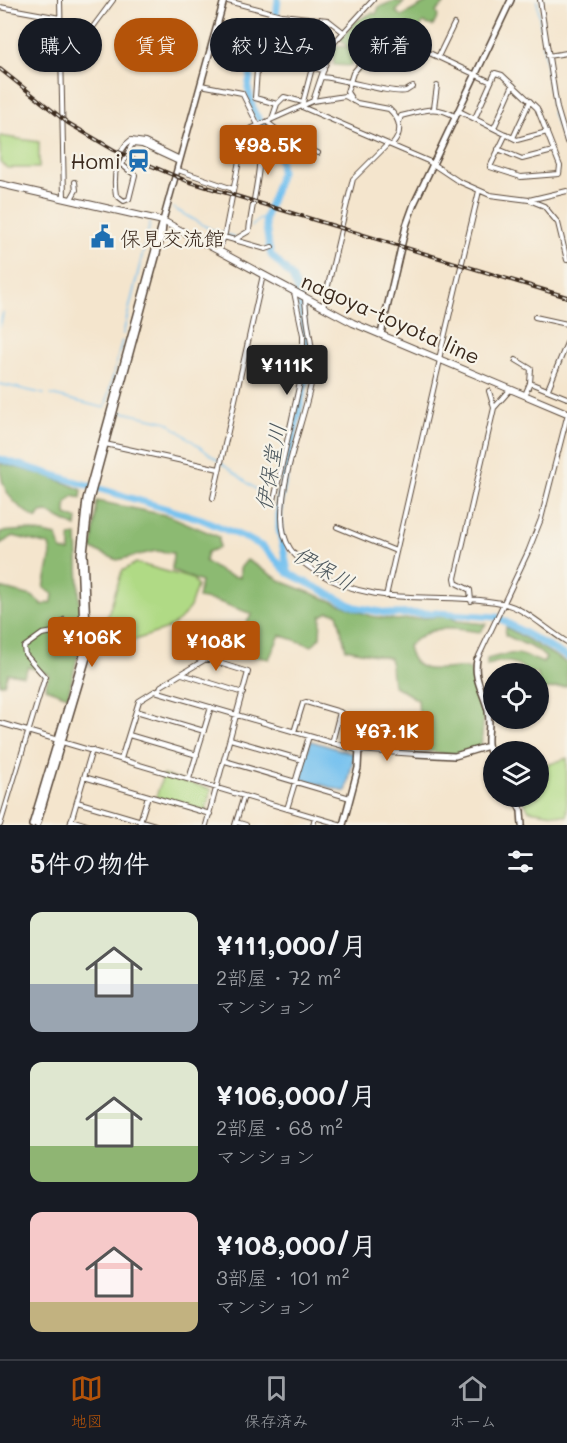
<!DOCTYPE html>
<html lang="ja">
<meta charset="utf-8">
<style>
body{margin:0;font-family:Mali,"Klee One",sans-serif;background:#20242c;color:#f1f3f6;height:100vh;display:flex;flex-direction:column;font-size:22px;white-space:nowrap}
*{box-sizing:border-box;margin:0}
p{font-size:20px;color:#9ea1a6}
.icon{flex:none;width:33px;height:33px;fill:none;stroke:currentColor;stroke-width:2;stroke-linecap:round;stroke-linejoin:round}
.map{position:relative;height:825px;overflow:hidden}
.sheet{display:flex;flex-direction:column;background:#171b24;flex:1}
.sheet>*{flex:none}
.top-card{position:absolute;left:18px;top:18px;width:531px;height:54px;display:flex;gap:12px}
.tools{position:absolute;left:483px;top:663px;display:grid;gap:12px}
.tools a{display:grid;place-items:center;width:66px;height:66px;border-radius:50%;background:#171b24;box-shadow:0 2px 4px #0004;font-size:30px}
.price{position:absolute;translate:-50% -51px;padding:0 14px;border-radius:6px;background:#b45309;color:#fff;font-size:20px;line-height:39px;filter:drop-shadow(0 2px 3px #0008)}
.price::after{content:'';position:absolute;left:50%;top:36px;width:18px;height:14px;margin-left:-9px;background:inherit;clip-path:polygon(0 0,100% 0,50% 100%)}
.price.current{background:#222;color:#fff}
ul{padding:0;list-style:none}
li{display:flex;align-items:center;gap:18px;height:150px;padding:0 30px}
li span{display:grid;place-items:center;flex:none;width:168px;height:120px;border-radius:12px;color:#555}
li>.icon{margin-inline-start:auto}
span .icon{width:72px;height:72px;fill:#fffc;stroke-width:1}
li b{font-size:26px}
h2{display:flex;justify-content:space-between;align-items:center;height:72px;padding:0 30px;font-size:26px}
.tag{padding:0 21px;border-radius:27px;background:#171b24;box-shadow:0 2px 4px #0004;font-size:21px;line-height:54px}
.tag.current{background:#b45309;color:#fff}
.tabs{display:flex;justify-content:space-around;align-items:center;height:84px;border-top:2px solid #363941;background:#171b24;font-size:16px;color:#9ea1a6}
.tabs a{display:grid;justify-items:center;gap:3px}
.tabs .current{color:#b45309}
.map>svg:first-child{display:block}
</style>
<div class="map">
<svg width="567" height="825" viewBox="0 0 567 825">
<rect width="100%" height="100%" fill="#f7f3e8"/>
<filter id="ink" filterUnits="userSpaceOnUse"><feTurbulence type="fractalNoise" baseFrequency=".0167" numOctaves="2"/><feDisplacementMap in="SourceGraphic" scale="12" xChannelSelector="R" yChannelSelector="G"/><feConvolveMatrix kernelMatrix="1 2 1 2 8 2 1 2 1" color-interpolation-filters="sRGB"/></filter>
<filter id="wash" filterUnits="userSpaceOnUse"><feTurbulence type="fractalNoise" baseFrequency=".008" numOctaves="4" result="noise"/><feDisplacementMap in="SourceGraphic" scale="24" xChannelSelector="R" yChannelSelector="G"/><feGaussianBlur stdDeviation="1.35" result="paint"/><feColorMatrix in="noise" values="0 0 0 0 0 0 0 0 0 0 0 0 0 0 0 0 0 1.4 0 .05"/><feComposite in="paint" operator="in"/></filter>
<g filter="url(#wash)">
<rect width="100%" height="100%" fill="#f4e5cd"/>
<!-- green -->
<path fill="#b0da85" stroke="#768252" stroke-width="1.5" d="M0,136L39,142V168H7L0,162Z
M136,563L193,579L197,586L190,607L180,620L167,629L132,641L107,634L104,627L122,571Z
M567,758V816L529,810L521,797L538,796L539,768Z
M163,775L211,789L206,812L156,797Z"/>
<!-- forest -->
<path fill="#8cba72" stroke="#647248" stroke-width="1.5" d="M431,0H439L444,4L436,12L438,16L433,26L423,23L420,27L422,33L403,35L407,44L404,46L399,38L401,31L392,23L383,25L381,54L400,59L410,53L408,59L399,63L407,67L409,64L412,65L409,73L365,68L355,73L371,32L365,30L357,38L351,66L334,65L333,54L336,45L348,48L340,39L356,21L372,13L376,14L379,7L394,1L404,2L396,12L402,16Z
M0,463L51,477L82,490L81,498L73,496L66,503V515L77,519L76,527L47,512L41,513L37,519C13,505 0,490 0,463Z
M97,501L170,516L219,537V548L207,552L205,561C215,569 227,577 240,577V568L247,560L283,582L370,616L396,620L449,616L457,621L486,624L480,632C449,628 433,623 408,646C415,684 450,663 470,669L484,714L481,747L449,755L421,749L418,700L393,685L390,658L346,649L337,613L328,612L321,616L320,637L312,646L280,635L269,659L229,652L252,614L219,602L198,598L201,582L172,570L173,553L156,551L117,560L92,549Z
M27,530L57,536L61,550L70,552V536L77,535L81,642L68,696L45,688L49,674L28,667L24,676L8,673L4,684H0V588L32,596L43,605L52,602L53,594L44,588L51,554L49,545L13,536L0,544V532Z
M506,627L567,663V686L539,691L538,674L523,673V668C512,660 499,660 487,666V659C515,651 518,652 543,663L546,658L537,650L505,635Z"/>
<!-- water -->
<path fill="#75c1ef" stroke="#587686" stroke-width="1.5" d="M311,741L354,754L346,792L299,778Z"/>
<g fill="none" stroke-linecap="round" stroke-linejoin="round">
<!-- stream -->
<path stroke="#75c1ef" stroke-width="1.5" d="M537,0L553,114L567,152
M173,208L212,230L234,237
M251,227L260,219H265
M0,327L3,313
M123,334L150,223
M0,384L44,394
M51,395L105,408L122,341
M118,411L167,422L270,500"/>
<!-- river -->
<path stroke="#75c1ef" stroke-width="7" d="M278,0L273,37L251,71L248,88L254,112L279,148L281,172L265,219L269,247L271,255L292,277L297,288L308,346L306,378L279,503V529L288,571
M0,459L201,519L248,539L263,547L288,573L355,607L391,614L435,613L497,617L567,657"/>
</g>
</g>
<g filter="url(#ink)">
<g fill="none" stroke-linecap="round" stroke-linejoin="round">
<defs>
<path id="minor" d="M60,0L64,198
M224,0L281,15L328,20L342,31
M540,0L557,108L567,142
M0,7L60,18
M61,41L90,31L113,0
M548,56L567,53
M438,57L454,24
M322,77C339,78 395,95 406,91C408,90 410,88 413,87
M201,85L242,93L258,125
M313,101L345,96L357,103L389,109C401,120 403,133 392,145
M353,101L347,92L353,73L364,60H392L411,50H423L491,82
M277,104L255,98L257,70L265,63L284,66L299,18
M302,107L428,161L458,181L490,195L529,200L544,206L558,223L567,260
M434,108L437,86
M459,111L517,140L547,132
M475,118L495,73L502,75L537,108L560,166L559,174L521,177L490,167L506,134
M272,119L277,104L284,97L303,102L312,68L324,70
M267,122L294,143L318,153
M399,122L401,116C423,111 435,104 456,117
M494,128L513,85
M513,138L530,101
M498,149L522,159L553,151
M179,162L142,145L132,144L122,165L135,175L129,199L124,201L116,195C113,178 116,150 131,140L145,142L180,159
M178,170L233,189
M71,199L76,190L75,182
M529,200L567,191
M342,224L353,179L388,144
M224,237L266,249L272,247
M234,240L249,231C252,198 267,159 255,127
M219,251L225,233L244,135L248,130L313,101L332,45L373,0
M305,298C306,328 317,354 311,384C302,427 282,472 282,517C282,544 293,557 315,571C380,611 433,590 501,603C526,608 545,629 567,642
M323,307L341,230
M535,317L567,324
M439,359L479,191
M516,360L531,369L530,383
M548,389L567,343
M489,391L494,408
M525,395L530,383L567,398
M105,444L219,469
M213,498L263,275
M274,500L303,369V335L294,292
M337,527L396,551
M386,596L440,360
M471,601L470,590L456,583L455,578L494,408L510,390
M477,660L528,552L541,519L567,417
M182,674L243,693
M159,691L161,686L206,659L248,672L206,825
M136,711L204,731
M340,712L360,727
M0,723L58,740
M294,732L303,703L306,702L340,712L332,743
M129,735L197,755
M230,739L302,760
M62,742L342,825
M121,759L139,701L155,691L357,750L416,754
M225,761L350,798
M84,777L210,814
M189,779L211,707
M77,802L155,825
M287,809L309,736
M71,820L87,825
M236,822L246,825
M0,825L45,677L25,654L24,647L42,634L54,632L64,620
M70,825L92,750
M139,825L148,796
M235,825L244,796
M313,825L315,817"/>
<path id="tertiary" d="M477,660C473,679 484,693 488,711C492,735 482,737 494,763
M416,754L455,756L485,747
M514,796L521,811L522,825
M32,825L84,652L80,555L86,499L224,0
M37,825L88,654L84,553L90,500L162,235L163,225
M343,825L358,768L360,727"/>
<path id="secondary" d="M381,334L406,226L414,204L511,0"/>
<path id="primary" d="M0,184L163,221L353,323L567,413"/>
</defs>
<!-- minor casing -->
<use href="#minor" stroke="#574638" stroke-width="6"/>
<!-- tertiary casing -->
<use href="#tertiary" stroke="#574638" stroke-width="8"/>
<!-- secondary casing -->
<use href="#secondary" stroke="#574638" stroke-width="8"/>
<!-- primary casing -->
<use href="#primary" stroke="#574638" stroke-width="8"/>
<!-- minor -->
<use href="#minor" stroke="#fff" stroke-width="4"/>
<!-- tertiary -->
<use href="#tertiary" stroke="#fff" stroke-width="5"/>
<!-- secondary -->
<use href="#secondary" stroke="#fff" stroke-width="5"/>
<!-- primary -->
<use href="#primary" stroke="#fff" stroke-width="6"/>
<defs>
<path id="rail" d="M0,69L68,123L114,150L187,181L567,297"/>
</defs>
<!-- rail casing -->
<use href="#rail" stroke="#3b2a1e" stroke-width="4"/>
<!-- rail -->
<use href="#rail" stroke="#f7f3e8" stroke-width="1.5" stroke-dasharray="4.5" stroke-linecap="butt"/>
</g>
</g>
<!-- icons -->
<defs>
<symbol id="station-bare" viewBox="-9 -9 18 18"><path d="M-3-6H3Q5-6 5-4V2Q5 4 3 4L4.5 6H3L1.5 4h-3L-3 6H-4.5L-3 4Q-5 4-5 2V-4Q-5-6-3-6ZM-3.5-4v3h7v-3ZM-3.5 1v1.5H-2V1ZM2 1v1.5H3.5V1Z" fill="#1f6fb2" stroke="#f7f3e8" stroke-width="2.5" paint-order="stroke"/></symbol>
<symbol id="civic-bare" viewBox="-9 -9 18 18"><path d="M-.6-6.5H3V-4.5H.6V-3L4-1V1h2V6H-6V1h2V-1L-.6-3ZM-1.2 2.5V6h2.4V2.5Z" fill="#1f6fb2" stroke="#f7f3e8" stroke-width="2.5" paint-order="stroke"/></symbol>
</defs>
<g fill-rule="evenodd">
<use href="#station-bare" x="122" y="144" width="33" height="33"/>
<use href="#civic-bare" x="86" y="220" width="33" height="33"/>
</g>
<g text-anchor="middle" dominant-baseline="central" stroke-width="4.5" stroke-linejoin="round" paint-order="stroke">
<!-- poi labels -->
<g font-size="21" fill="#3b2a1e" stroke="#f7f3e8" text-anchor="end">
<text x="121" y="160">Homi</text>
<text x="120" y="237" text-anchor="start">保見交流館</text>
</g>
<!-- street labels -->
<g font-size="21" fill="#3b2a1e" stroke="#f7f3e8">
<text transform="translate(391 318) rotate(24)">nagoya-toyota line</text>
</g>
<!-- water labels -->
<g font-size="22" font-style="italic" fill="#4c575d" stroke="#f7f3e8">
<text transform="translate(270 467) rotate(-80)">伊保堂川</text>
<text transform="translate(324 568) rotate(30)">伊保川</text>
</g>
</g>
</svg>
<div class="tools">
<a><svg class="icon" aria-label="locate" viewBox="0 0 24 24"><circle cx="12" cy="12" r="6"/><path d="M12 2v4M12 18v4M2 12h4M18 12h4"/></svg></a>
<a><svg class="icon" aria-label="layers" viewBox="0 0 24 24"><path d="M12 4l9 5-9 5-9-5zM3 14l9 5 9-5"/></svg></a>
</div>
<b class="price" style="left:268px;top:176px">¥98.5K</b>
<b class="price current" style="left:287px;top:396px">¥111K</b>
<b class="price" style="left:92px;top:668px">¥106K</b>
<b class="price" style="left:216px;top:672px">¥108K</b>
<b class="price" style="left:387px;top:762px">¥67.1K</b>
<div class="top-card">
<a class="tag">購入</a>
<a class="tag current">賃貸</a>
<a class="tag">絞り込み</a>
<a class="tag">新着</a>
</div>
</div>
<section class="sheet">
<h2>5件の物件<svg class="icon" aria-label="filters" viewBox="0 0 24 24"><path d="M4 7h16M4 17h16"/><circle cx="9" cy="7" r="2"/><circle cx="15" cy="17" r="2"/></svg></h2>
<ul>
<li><span style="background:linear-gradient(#dfe7d0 60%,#9aa5b1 0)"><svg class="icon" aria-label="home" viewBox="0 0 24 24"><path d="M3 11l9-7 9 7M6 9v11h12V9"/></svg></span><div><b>¥111,000/月</b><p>2部屋 · 72 m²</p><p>マンション</p></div></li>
<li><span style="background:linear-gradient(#dfe7d0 70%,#8fb573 0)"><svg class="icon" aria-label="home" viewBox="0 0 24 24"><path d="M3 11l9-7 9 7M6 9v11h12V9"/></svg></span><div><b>¥106,000/月</b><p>2部屋 · 68 m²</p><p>マンション</p></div></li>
<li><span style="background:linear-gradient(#f6c9c9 75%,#c2b280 0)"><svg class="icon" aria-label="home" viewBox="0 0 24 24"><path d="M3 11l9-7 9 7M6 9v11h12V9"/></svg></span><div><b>¥108,000/月</b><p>3部屋 · 101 m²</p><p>マンション</p></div></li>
</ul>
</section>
<nav class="tabs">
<a class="current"><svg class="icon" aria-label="map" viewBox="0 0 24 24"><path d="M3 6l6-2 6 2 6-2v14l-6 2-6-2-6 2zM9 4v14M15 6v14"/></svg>地図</a>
<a><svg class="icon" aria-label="saved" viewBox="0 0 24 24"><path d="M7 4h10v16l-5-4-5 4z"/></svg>保存済み</a>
<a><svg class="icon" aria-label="home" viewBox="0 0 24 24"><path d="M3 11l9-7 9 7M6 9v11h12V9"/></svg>ホーム</a>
</nav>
